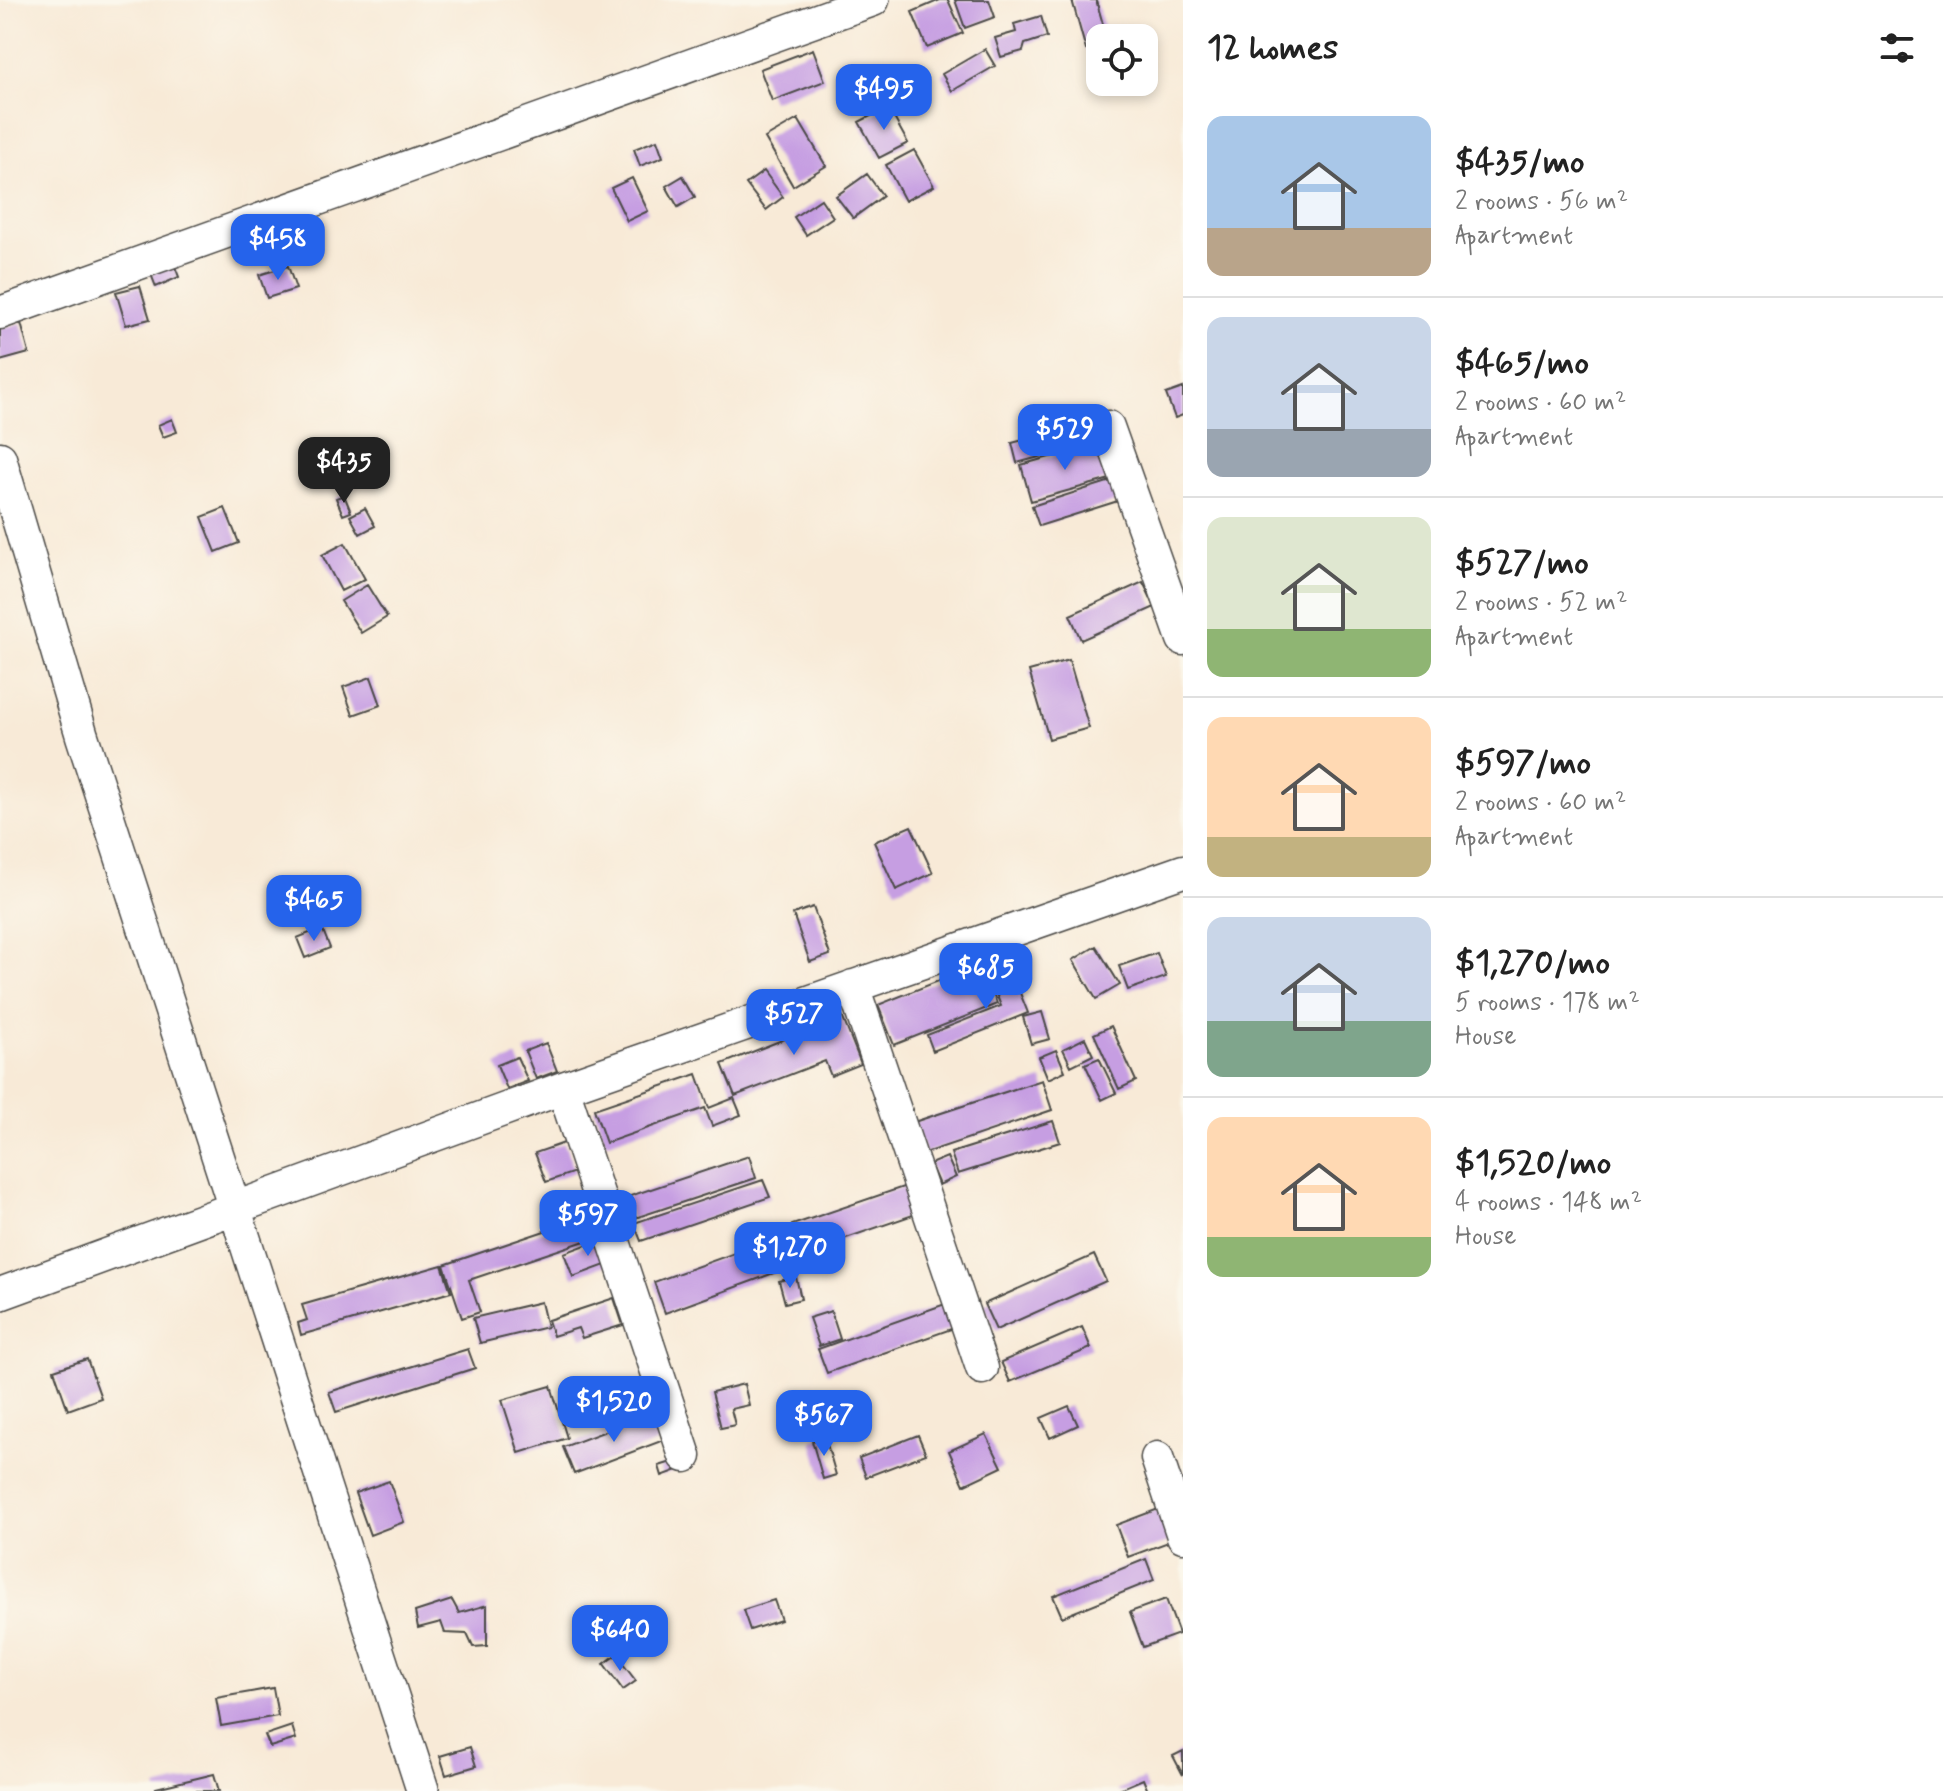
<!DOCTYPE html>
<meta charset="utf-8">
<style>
body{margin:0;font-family:Mynerve,sans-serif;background:#f6f6f6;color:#222;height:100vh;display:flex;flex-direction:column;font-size:30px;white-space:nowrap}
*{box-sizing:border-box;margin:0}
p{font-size:26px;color:#767676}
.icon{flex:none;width:44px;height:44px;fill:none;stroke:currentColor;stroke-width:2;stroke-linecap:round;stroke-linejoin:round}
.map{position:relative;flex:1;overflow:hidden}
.drawer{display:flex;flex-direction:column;background:#fff;width:760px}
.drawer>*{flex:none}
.buttons{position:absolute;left:1086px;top:24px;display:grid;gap:16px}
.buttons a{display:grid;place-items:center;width:72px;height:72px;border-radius:16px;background:#fff;box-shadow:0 4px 12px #0003;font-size:40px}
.price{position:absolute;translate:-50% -68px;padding:0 18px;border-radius:16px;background:#2563eb;color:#fff;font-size:26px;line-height:52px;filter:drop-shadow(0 2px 4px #0008)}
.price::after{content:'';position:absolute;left:50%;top:48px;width:24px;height:18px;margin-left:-12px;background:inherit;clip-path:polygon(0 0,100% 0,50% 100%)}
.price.selected{background:#222;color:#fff}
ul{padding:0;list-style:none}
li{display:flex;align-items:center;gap:24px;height:200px;padding:0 24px}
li+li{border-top:2px solid #e0e0e0}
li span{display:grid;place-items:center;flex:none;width:224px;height:160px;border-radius:16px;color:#555}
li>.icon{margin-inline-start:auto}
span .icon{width:96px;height:96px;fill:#fffc;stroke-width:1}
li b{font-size:34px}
h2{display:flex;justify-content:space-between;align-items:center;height:96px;padding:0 24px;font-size:34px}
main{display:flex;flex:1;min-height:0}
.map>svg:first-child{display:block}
</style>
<main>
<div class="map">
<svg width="1183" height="1791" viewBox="0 0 1183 1791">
<rect width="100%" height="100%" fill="#fbf7ec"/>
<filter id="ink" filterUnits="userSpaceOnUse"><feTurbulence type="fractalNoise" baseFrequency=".0125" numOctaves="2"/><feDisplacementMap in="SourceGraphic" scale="16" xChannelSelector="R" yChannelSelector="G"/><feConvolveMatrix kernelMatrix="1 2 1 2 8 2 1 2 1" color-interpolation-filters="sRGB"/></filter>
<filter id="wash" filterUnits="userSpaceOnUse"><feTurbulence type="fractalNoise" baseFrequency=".006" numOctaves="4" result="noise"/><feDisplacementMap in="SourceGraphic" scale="32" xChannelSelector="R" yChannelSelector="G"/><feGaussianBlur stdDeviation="1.8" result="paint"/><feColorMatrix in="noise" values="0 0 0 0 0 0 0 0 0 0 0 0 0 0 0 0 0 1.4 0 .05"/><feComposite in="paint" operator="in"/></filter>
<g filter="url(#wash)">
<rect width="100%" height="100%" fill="#f8ead7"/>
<g id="blocks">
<!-- building -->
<path fill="#c69ee2" d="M940,0H948L963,33L927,48L912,12Z
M955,0H989L995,17L965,28Z
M1072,0H1096L1107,38H1100V47L1086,50Z
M1041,16L1047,37L1025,44L1023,51L1001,57L995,38L1016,32L1014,24Z
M813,49L825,81L772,101L760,69Z
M985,49L995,66L952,91L942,74Z
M888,107L908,143L879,158L859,122Z
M798,119L826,166L793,186L765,138Z
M657,140L663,157L640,166L634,149Z
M914,150L934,186L905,201L886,165Z
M764,171L783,197L766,210L746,184Z
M867,174L883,196L853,218L836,196Z
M683,176L695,197L678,207L666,186Z
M632,178L648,211L627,221L611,188Z
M821,199L833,217L806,235L794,217Z
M174,264L179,277L156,287L151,274Z
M288,266L296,289L267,298L259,275Z
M140,286L150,319L126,325L116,292Z
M21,323L29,353L0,361V329Z
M1183,388V415L1175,418L1166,394Z
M172,419L177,432L163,437L158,425Z
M1086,423L1091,443L1017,463L1012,443Z
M1099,443L1110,479L1031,501L1021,465Z
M1114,480L1121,500L1039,526L1032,506Z
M344,495L351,512L343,515L336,498Z
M225,508L239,543L216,552L202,517Z
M365,508L375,526L360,534L350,516Z
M345,543L365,579L341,591L322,555Z
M1143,582L1155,607L1081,640L1070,615Z
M367,585L387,617L361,633L341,601Z
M1069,660L1089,728L1049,739L1029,671Z
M371,677L381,705L353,715L343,687Z
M911,826L933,873L896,890L874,842Z
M813,907L830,955L810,962L793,914Z
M322,928L330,948L305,958L297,938Z
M1096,946L1120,985L1096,999L1073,960Z
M1157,953L1166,977L1128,990L1119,966Z
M1008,963L1028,1013L933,1051L927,1035L1001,1006L987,971Z
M981,964L997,1004L894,1045L878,1005Z
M1042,1012L1050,1039L1031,1044L1023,1017Z
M842,1016L861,1064L831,1076L825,1061L735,1096L722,1064Z
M1111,1026L1136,1081L1119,1089L1094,1034Z
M1085,1038L1093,1055L1071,1066L1063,1049Z
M546,1043L557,1071L536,1079L525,1051Z
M1056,1050L1065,1071L1048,1079L1039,1057Z
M517,1057L528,1081L507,1089L497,1065Z
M1099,1058L1116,1093L1102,1100L1085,1064Z
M697,1074L709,1108L734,1098L741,1115L712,1126L705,1108L606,1143L594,1109Z
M1042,1080L1052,1110L925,1153L914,1122Z
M1053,1121L1060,1142L958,1174L951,1153Z
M564,1143L575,1172L546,1182L535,1153Z
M749,1156L756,1178L632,1219L624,1198Z
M947,1157L956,1177L939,1185L930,1164Z
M763,1180L770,1197L641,1241L634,1223Z
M909,1185L919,1213L803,1253L792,1225Z
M592,1215L600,1236L469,1280L480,1312L462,1318L444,1265Z
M782,1236L793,1266L665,1313L654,1282Z
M602,1239L611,1263L573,1277L564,1253Z
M1094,1255L1106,1281L996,1330L984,1304Z
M442,1265L451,1292L301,1335L298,1323L307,1320L302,1305Z
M796,1277L801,1299L785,1303L779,1281Z
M614,1298L623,1325L582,1338L578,1328L553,1336L548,1320Z
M541,1302L547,1327L480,1343L473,1318Z
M948,1303L957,1327L827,1373L818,1349Z
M831,1311L840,1339L819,1346L809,1318Z
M1082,1327L1091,1348L1010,1382L1001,1362Z
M468,1349L475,1368L336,1412L329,1392Z
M87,1359L101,1398L68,1410L54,1370Z
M744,1384L749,1405L731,1409L735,1425L721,1428L712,1392Z
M551,1386L567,1438L519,1453L502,1400Z
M1069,1406L1078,1425L1050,1438L1041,1418Z
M654,1413L664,1440L574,1474L563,1447Z
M986,1434L1002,1467L964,1485L949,1451Z
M918,1435L926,1454L866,1477L859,1458Z
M825,1437L836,1475L823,1479L812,1441Z
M675,1461L678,1470L662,1476L659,1466Z
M389,1481L404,1522L370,1535L355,1493Z
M1161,1508L1174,1540L1128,1557L1116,1525Z
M1146,1559L1154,1580L1062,1617L1053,1596Z
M1166,1599L1179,1634L1143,1647L1130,1612Z
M452,1600L459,1613L487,1605V1646L473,1647L467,1634L445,1633L441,1622L418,1628L415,1612Z
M774,1600L781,1620L750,1630L743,1610Z
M616,1655L636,1681L623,1690L604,1664Z
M273,1688L278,1716L221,1726L216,1698Z
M292,1726L296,1739L270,1747L265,1735Z
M470,1747L476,1766L446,1775L440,1756Z
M1183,1751V1775L1173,1756Z
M214,1774L219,1791H157L156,1788Z
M1143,1779L1148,1791H1115Z"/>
</g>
</g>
<g filter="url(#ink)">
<use href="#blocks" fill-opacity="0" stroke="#4a4845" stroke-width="2"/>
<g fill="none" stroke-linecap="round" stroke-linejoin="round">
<defs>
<path id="street" d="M0,313L873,0
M1108,427L1183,639
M0,458L82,736L423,1791
M853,986L982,1368
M563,1088L685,1456
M0,1294L563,1088L1183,871
M1157,1458L1183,1536"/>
</defs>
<!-- street casing -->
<use href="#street" stroke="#4a4845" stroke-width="35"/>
<!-- street -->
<use href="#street" stroke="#fff" stroke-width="32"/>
</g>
</g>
</svg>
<div class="buttons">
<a><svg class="icon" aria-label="locate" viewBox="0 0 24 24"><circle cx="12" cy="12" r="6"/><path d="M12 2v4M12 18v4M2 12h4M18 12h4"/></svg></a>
</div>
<b class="price" style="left:884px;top:132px">$495</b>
<b class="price" style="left:278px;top:282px">$458</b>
<b class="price" style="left:1065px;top:472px">$529</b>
<b class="price selected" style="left:344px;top:505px">$435</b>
<b class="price" style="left:314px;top:943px">$465</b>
<b class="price" style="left:986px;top:1011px">$685</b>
<b class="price" style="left:794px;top:1057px">$527</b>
<b class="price" style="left:588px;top:1258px">$597</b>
<b class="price" style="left:790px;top:1290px">$1,270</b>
<b class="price" style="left:614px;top:1444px">$1,520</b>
<b class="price" style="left:824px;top:1458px">$567</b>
<b class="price" style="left:620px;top:1673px">$640</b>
</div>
<section class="drawer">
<h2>12 homes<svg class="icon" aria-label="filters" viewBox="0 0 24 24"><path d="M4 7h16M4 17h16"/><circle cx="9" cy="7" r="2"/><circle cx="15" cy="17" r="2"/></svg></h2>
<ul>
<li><span style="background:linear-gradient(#a9c7e8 70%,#b9a48a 0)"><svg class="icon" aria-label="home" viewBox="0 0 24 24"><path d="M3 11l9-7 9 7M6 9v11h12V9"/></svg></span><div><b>$435/mo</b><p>2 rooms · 56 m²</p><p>Apartment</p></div></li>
<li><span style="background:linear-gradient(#c9d6e8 70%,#9aa5b1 0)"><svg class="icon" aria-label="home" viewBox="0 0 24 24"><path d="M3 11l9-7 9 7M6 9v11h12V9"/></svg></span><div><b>$465/mo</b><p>2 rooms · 60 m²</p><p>Apartment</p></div></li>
<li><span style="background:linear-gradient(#dfe7d0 70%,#8fb573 0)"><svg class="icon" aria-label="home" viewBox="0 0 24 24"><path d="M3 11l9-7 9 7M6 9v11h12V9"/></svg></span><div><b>$527/mo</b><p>2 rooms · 52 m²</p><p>Apartment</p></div></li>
<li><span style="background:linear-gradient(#ffd9b3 75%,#c2b280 0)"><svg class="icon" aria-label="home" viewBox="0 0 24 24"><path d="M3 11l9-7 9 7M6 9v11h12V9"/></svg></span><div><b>$597/mo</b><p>2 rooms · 60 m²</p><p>Apartment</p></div></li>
<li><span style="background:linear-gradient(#c9d6e8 65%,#7fa58c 0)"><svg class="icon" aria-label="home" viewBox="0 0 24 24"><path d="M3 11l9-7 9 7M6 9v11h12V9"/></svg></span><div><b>$1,270/mo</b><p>5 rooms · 178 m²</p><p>House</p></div></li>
<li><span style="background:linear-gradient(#ffd9b3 75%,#8fb573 0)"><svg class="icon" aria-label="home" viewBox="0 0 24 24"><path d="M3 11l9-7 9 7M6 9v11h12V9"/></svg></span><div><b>$1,520/mo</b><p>4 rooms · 148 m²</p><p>House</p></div></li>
</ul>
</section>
</main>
